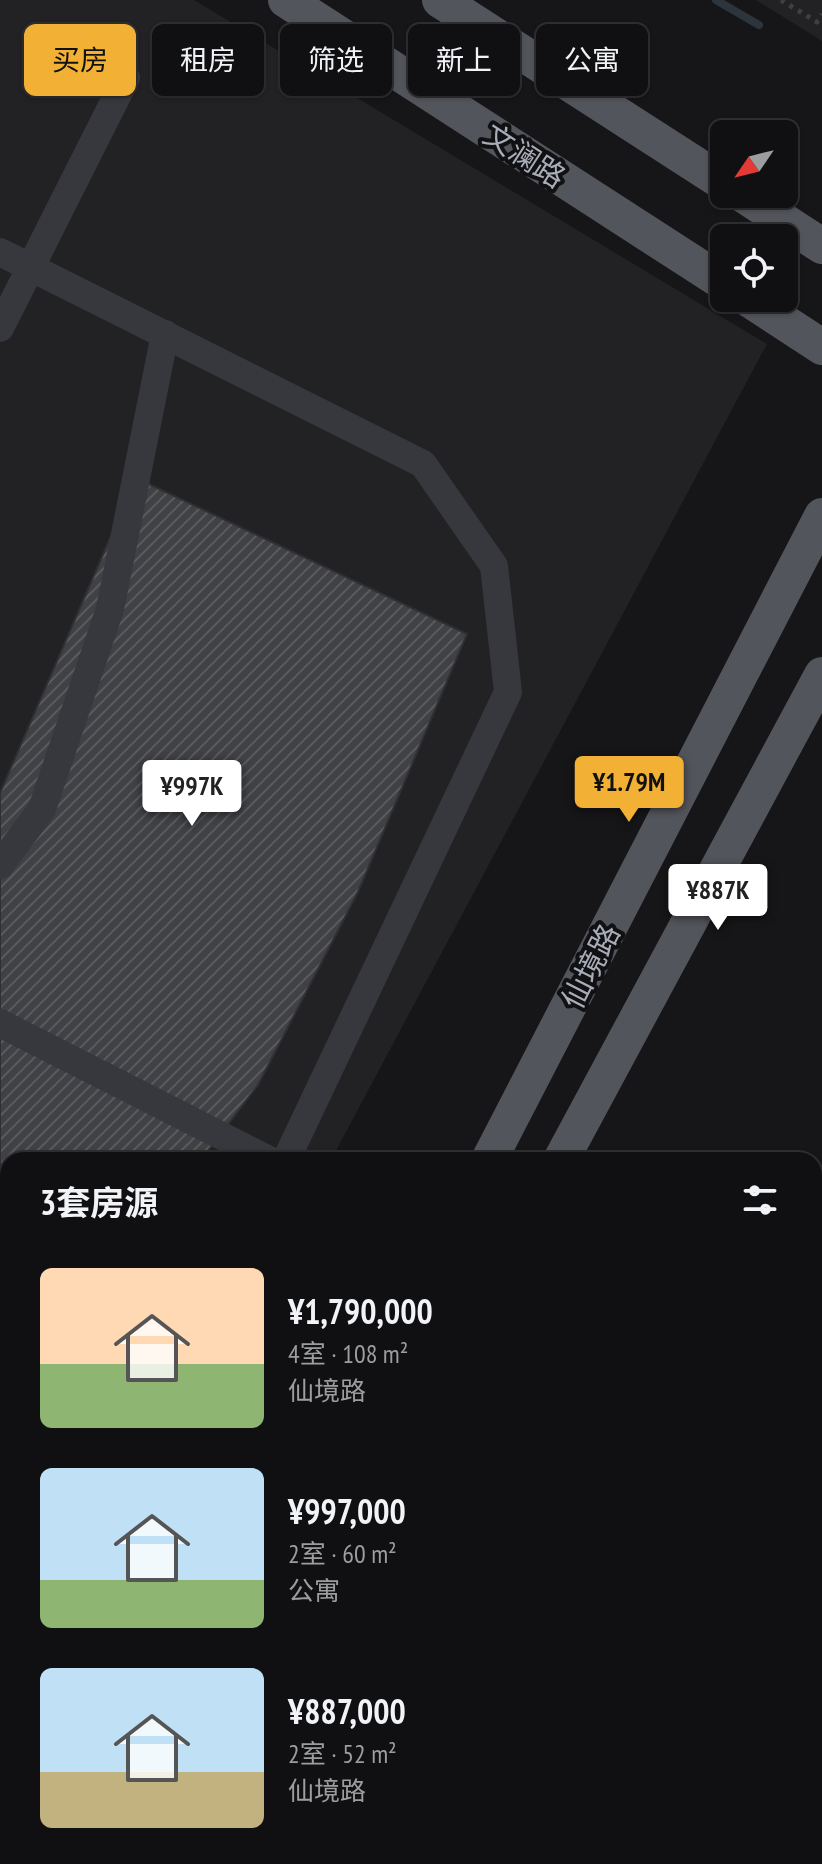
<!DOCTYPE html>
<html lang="zh">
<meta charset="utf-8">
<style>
body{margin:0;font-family:"PT Sans Narrow","Noto Sans SC",sans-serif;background:#1e1e20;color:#f1f3f6;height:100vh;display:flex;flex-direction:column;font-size:30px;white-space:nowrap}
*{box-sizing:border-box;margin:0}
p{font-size:26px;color:#9c9d9f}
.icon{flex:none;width:44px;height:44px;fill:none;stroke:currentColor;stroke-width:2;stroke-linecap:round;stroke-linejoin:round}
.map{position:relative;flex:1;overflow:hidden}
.panel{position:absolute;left:0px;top:1152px;width:822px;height:712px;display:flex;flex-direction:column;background:#101012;border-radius:24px 24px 0 0;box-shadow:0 2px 6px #0004,0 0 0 2px #303032}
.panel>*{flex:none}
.hud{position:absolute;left:24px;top:24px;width:774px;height:72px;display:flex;gap:16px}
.needle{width:52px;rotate:235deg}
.fabs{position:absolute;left:710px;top:120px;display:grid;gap:16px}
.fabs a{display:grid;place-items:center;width:88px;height:88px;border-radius:12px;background:#101012;box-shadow:0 2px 6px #0004,0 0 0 2px #303032;font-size:40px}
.price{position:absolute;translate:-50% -68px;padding:0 18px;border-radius:8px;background:#fff;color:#222;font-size:26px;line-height:52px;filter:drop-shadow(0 2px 4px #0008)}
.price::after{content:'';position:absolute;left:50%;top:48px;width:24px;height:18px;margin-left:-12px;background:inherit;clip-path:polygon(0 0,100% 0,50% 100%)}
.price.on{background:#f2b134;color:#111}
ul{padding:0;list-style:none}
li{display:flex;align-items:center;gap:24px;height:200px;padding:0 40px}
li span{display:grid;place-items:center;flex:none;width:224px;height:160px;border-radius:12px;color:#555}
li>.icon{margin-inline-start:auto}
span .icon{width:96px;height:96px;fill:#fffc;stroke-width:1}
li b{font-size:34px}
h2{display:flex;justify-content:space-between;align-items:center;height:96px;padding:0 40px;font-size:34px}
.chip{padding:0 28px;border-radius:12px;background:#101012;box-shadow:0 2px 6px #0004,0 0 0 2px #303032;font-size:28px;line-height:72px}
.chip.on{background:#f2b134;color:#111}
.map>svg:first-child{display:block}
</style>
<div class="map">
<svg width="822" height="1864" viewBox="0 0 822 1864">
<defs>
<pattern id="building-hatch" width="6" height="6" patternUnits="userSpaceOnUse" patternTransform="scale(2)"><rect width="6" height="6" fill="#404145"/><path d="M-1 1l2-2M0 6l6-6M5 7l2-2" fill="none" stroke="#595a5e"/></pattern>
</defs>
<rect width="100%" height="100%" fill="#161618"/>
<!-- built -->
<path fill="#222225" d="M0,0H194L767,344L331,1160H8V1765L0,1780Z
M756,0H822V41Z"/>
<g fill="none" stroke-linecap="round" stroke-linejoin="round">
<!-- stream -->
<path stroke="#2c353c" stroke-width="8" d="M716,0L759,25"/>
</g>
<!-- building -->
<path fill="url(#building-hatch)" stroke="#303034" stroke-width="2" d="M136,478L467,634L358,892L258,1085L201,1160H8V1223L0,1218V793Z
M0,1664L8,1667V1765L0,1780Z
M814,1819L822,1823V1864H800L804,1856H814Z
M439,1856H555L569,1864H455Z
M755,1856H774L770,1864Z
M774,1856H795L791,1864Z"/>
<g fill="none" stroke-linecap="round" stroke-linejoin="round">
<!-- path -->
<path stroke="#3d3f44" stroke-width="5" stroke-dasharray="4 6" stroke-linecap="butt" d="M781,0L817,22L822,14"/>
<!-- minor -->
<path stroke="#37383d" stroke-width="28" d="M0,252L423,464L494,566L508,692L286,1160
M0,328L126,78
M0,865L42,809L110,609L165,334
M0,1023L269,1160
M0,1368L8,1365
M814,1570L822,1574
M0,1780L8,1765"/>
<!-- major -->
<path stroke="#53555c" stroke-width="36" d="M286,0L724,283
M440,0L724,183
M742,194L822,246
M747,298L822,347
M489,1160L822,516
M561,1160L822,675
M115,1864L119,1856
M191,1864L195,1856"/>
</g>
<g text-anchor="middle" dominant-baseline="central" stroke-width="8" stroke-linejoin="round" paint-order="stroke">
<!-- street labels -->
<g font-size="30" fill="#a8adb8" stroke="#111113">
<text transform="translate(525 155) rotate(33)">文澜路</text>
<text transform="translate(590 966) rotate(-63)">仙境路</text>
</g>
</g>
</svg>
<div class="fabs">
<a><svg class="needle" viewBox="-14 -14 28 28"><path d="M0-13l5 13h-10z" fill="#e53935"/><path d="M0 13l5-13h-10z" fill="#9c9d9f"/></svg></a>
<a><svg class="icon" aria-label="locate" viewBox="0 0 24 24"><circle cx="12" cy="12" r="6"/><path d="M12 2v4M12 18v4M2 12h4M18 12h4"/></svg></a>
</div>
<b class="price on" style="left:629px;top:824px">¥1.79M</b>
<b class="price" style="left:192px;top:828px">¥997K</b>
<b class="price" style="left:718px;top:932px">¥887K</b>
<div class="hud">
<a class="chip on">买房</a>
<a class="chip">租房</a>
<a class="chip">筛选</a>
<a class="chip">新上</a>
<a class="chip">公寓</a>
</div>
<section class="panel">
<h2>3套房源<svg class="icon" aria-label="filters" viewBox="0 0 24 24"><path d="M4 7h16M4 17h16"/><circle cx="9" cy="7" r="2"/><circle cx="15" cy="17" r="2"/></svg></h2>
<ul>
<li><span style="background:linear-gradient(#ffd9b3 60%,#8fb573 0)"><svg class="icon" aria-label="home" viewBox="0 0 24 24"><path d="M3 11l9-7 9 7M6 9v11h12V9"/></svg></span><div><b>¥1,790,000</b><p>4室 · 108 m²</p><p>仙境路</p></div></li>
<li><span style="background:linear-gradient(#bfe0f5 70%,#8fb573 0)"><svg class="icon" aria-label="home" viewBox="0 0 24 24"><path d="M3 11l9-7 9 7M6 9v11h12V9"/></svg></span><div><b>¥997,000</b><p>2室 · 60 m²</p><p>公寓</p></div></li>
<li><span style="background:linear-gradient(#bfe0f5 65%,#c2b280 0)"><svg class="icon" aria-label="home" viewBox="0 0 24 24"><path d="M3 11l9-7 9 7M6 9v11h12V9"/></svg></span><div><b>¥887,000</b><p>2室 · 52 m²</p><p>仙境路</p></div></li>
</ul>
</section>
</div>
